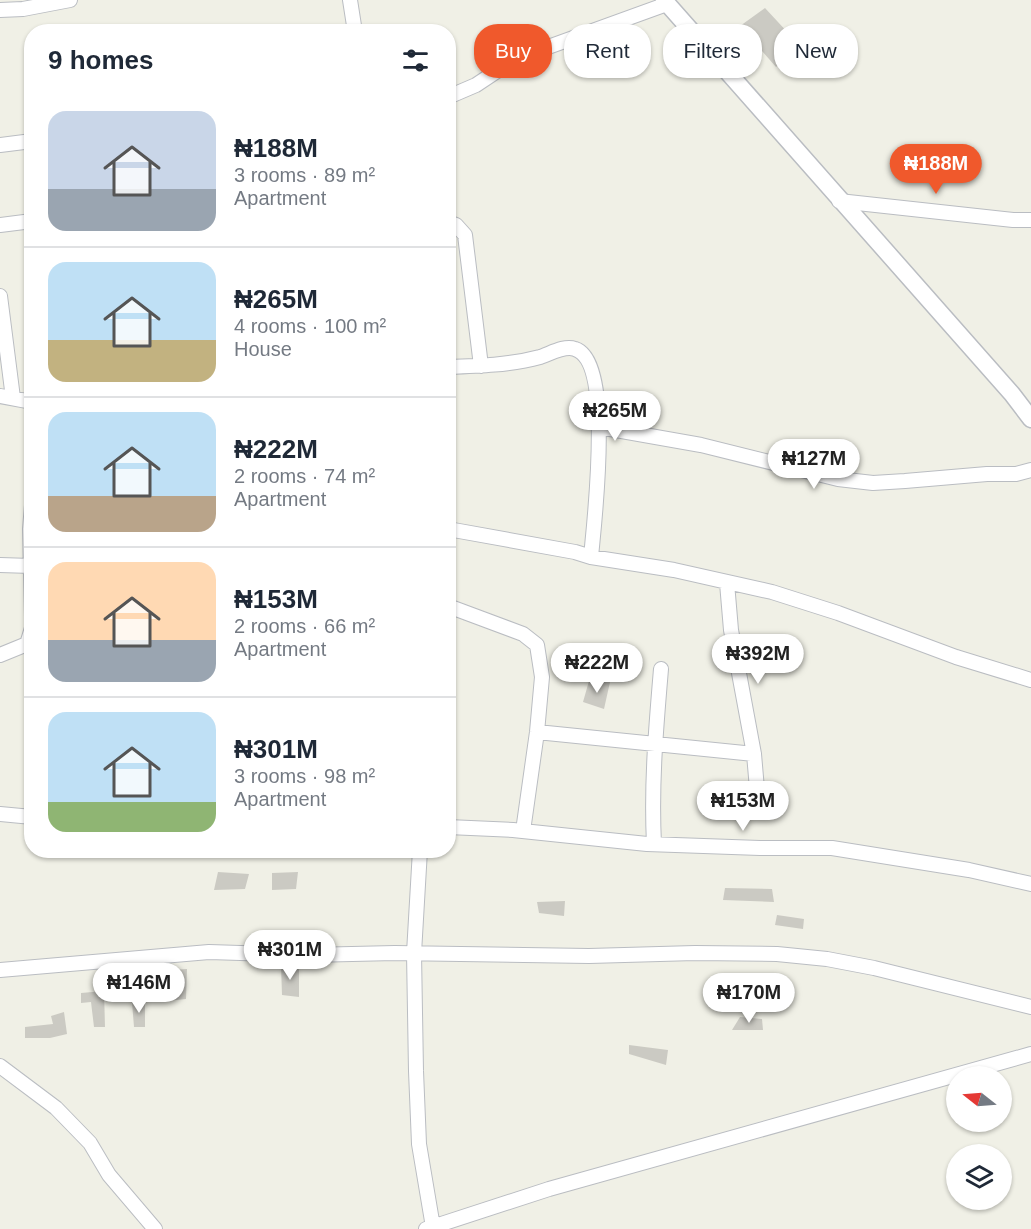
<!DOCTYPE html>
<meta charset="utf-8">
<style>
body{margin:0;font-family:Helvetica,sans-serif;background:#f6f6f7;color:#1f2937;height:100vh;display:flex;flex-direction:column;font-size:22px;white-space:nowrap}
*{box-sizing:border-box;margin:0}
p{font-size:20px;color:#747a83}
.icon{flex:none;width:33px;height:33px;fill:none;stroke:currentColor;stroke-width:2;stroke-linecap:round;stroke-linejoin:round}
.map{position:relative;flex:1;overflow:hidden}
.drawer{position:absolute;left:24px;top:24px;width:432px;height:834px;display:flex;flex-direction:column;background:#fff;border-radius:24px;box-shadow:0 2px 4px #0004}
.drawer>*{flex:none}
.guide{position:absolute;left:474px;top:24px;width:466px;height:54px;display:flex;gap:12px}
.needle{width:39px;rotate:287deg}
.buttons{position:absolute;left:946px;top:1066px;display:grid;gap:12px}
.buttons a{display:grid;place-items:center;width:66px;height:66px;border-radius:50%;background:#fff;box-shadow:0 2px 4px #0004;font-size:30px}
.price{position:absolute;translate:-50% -51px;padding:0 14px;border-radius:21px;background:#fff;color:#222;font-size:20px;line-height:39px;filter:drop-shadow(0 2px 3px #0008)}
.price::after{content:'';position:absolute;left:50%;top:36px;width:18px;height:14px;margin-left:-9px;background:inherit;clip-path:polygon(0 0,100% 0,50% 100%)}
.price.selected{background:#f0592c;color:#fff}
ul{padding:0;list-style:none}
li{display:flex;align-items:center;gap:18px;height:150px;padding:0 24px}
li+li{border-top:2px solid #e0e1e3}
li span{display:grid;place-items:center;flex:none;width:168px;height:120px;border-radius:18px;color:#555}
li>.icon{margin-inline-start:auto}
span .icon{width:72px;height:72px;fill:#fffc;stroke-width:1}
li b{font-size:26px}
h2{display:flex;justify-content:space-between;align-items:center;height:72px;padding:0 24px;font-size:26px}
.tag{padding:0 21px;border-radius:24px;background:#fff;box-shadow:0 2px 4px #0004;font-size:21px;line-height:54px}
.tag.selected{background:#f0592c;color:#fff}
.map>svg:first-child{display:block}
</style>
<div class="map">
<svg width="1031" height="1229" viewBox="0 0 1031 1229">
<rect width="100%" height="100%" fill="#f0f0e6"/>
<!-- building -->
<path fill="#cbcac3" d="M765,8L803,49L776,67L740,26Z
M589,681L610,682L604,709L583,702Z
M218,872L249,874L245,889L214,890Z
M298,872L296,889L272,890V873Z
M725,888L772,889L774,902L723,900Z
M565,901L564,916L539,913L537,902Z
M777,915L804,919L803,929L775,925Z
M281,965L299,967V997L282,995Z
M187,969L186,999L157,1002L158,990H161L157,971Z
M104,991L105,1027H94L91,1002L81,1003V993Z
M145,1001V1027H134L132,1002Z
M64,1012L67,1034L50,1038H25V1027L53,1024L51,1016Z
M740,1017L762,1019L763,1030H732Z
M629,1045L668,1050L666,1065L629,1054Z"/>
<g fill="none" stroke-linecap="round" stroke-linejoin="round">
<defs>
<path id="minor" d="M350,0L355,32
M0,10L23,9L70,0
M448,97L476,85L515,59L667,4
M0,145L32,141
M839,201L1013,220H1031
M448,222L456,225L465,235L481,366
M0,225L32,221
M0,296L13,398
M448,367C479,366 510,365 540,357C550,354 564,345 575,349C614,361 594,523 591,557
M0,396L32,402
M599,427L701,445L838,479L873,483L905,481L987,474H1016L1031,470
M32,505L30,529L32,617
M448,529L575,552L591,557L674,570L772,592L838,613L956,657L1031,680
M0,565L31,566
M727,583L731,630L754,754L757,789
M448,606L523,634L537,645L542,677L537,732L523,831
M0,655L27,644L32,628
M537,732L754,754
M0,814L32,817
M448,827L513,830L647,844L760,848H832L969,870L1031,884
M654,844C651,785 656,728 661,669
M420,850L414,953L416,1071L419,1144L433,1227
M0,970L209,952L309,955L395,953L589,956L695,953L777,954L827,959L874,968L1031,1007
M0,1066L56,1108L90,1143L109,1175L155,1229
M426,1229L549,1189L1031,1054"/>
<path id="tertiary" d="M664,0L1012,394L1031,419"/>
</defs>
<!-- minor casing -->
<use href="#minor" stroke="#babdc2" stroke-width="16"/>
<!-- tertiary casing -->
<use href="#tertiary" stroke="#babdc2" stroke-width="19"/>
<!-- minor -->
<use href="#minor" stroke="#fff" stroke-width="14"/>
<!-- tertiary -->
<use href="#tertiary" stroke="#fff" stroke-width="16"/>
</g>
</svg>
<div class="buttons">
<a><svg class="needle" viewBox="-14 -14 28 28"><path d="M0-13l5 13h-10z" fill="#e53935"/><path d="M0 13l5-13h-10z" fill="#747a83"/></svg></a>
<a><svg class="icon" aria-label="layers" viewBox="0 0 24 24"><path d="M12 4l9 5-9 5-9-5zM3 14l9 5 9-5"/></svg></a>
</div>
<b class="price selected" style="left:936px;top:195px">₦188M</b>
<b class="price" style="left:615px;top:442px">₦265M</b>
<b class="price" style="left:814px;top:490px">₦127M</b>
<b class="price" style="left:758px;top:685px">₦392M</b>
<b class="price" style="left:597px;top:694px">₦222M</b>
<b class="price" style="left:743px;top:832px">₦153M</b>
<b class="price" style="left:290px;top:981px">₦301M</b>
<b class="price" style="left:139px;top:1014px">₦146M</b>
<b class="price" style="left:749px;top:1024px">₦170M</b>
<div class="guide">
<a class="tag selected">Buy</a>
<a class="tag">Rent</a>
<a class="tag">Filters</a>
<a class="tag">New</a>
</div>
<section class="drawer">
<h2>9 homes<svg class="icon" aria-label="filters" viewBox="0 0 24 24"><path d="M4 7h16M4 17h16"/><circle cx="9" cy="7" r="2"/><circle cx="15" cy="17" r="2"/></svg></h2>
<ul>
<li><span style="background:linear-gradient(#c9d6e8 65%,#9aa5b1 0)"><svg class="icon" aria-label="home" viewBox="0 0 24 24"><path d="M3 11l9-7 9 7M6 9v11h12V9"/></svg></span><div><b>₦188M</b><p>3 rooms · 89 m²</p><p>Apartment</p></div></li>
<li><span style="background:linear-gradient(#bfe0f5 65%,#c2b280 0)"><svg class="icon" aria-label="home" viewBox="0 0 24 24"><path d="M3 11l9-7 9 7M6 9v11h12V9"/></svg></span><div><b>₦265M</b><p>4 rooms · 100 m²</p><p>House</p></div></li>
<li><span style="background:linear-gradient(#bfe0f5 70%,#b9a48a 0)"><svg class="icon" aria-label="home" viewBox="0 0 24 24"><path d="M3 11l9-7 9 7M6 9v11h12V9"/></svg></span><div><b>₦222M</b><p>2 rooms · 74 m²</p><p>Apartment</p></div></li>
<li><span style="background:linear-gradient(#ffd9b3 65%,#9aa5b1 0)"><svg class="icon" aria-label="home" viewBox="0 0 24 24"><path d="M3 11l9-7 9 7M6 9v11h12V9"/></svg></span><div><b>₦153M</b><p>2 rooms · 66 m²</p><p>Apartment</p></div></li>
<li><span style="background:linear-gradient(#bfe0f5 75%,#8fb573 0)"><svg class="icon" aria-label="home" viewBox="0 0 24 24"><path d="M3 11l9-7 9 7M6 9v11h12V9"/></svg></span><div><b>₦301M</b><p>3 rooms · 98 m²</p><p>Apartment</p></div></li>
</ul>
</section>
</div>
